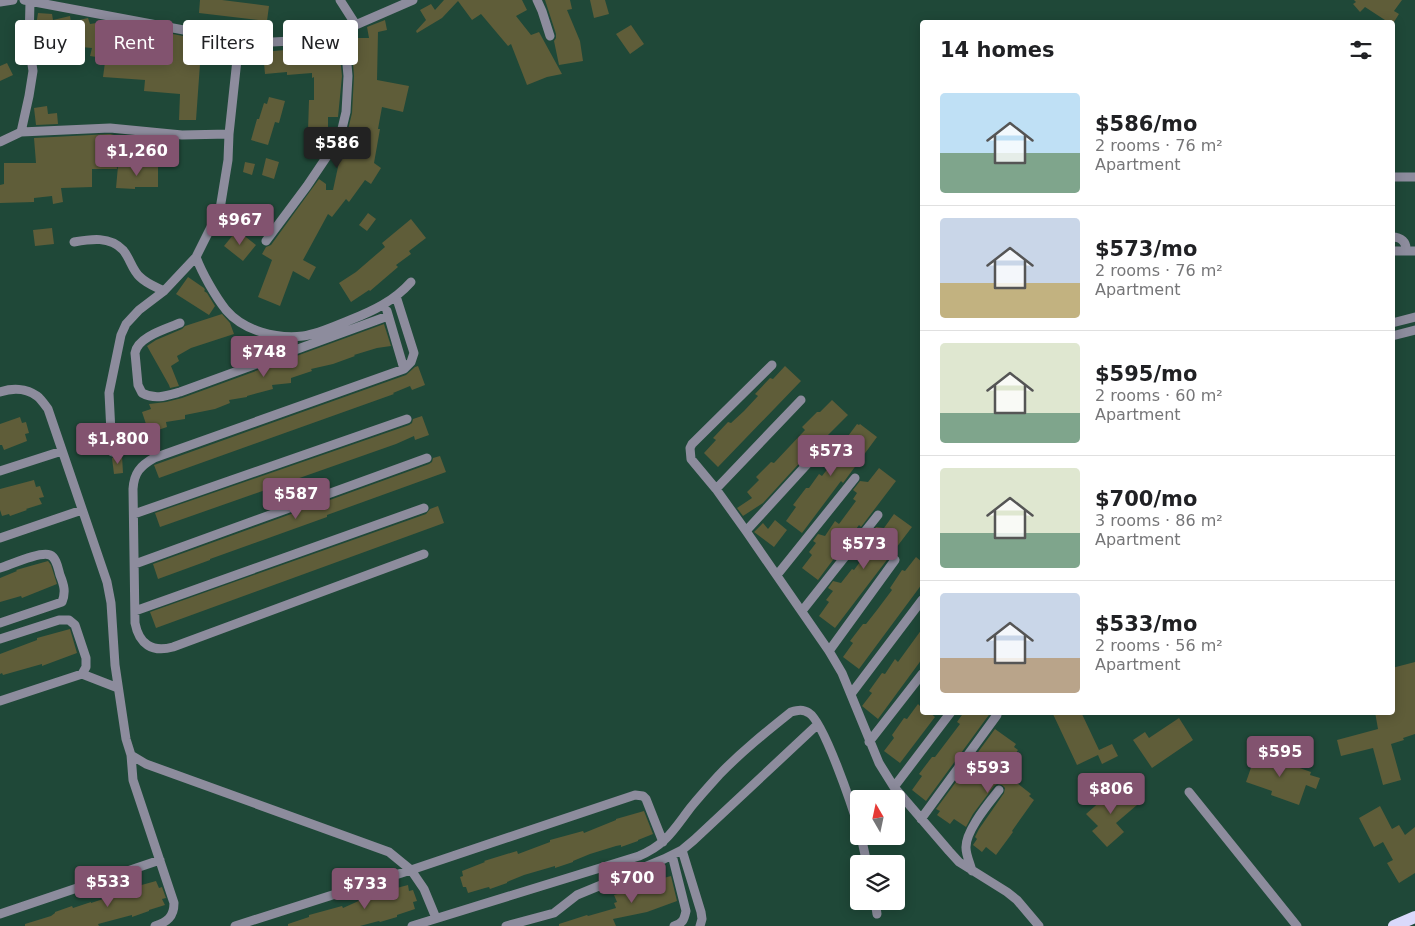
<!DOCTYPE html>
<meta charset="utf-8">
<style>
body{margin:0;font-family:"DejaVu Sans",sans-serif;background:#f2f2f2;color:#202124;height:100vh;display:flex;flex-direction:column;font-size:19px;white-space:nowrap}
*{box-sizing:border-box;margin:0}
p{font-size:16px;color:#757577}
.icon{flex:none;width:28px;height:28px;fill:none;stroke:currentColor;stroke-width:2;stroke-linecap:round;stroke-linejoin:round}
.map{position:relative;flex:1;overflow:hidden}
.details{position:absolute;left:920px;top:20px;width:475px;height:695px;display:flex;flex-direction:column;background:#fff;border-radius:5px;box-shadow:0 2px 12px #0003}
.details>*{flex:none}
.guide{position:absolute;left:15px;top:20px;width:475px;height:45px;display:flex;gap:10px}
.needle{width:32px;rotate:351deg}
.tools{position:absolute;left:850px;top:790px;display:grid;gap:10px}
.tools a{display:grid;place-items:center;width:55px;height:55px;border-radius:5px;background:#fff;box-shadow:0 2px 12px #0003;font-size:25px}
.price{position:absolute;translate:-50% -42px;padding:0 11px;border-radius:5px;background:#82536f;color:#fff;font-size:16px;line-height:32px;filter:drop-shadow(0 1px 2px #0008)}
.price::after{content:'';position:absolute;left:50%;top:30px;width:15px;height:11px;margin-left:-8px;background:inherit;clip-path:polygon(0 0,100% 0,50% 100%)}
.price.current{background:#222;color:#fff}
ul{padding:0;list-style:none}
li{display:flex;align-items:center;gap:15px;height:125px;padding:0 20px}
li+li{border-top:1px solid #e0e0e0}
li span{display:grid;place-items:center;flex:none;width:140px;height:100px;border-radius:5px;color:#555}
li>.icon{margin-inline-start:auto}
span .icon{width:60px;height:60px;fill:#fffc;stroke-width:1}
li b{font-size:21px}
h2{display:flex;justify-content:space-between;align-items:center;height:60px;padding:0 20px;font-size:21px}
.tag{padding:0 18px;border-radius:5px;background:#fff;box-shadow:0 2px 12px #0003;font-size:18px;line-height:45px}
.tag.current{background:#82536f;color:#fff}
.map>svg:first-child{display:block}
</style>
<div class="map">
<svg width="1415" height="926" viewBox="0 0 1415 926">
<rect width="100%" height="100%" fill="#1f4838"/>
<!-- building -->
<path fill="#5f5d39" d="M200,0H222L269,6L267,21L199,13Z
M444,0H522L527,10L516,16L531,35L539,32L562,74L547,77L527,85L511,44L508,46L481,14L472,20L458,1L442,18L417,33L416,31L426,20L420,10L431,4L435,10Z
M545,0H570L572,9L567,10L580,41L583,61L559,65L554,41L556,38V34Z
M590,0H605L609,14L594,18Z
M1354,0H1402L1394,11L1399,14L1392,25V22H1388L1365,7L1360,12L1353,4L1356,2Z
M38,13L52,14L53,20L70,16L71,22L88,18L90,24L103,22H110L204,40L202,64H200L196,120H179L180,94L144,91L145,80L103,77L105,62L125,64L129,50L131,32L105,37L103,58L90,56L92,48L58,45L56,58L38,61L36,47L40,46L36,26Z
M385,20L387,30L378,32L377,80L409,86L403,112L382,107L378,129H380L374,163L381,168L371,184L365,180L349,202L346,199L332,217L328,214L303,260L316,267L309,280L293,271L280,306L258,297L272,260L262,254L266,247L271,245L319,179L326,184V190H333L343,144L346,138L352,113L354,76L351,38H369L367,27Z
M631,25L644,44L630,54L616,34Z
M338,38L342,76L338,117H328V131H308L309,100H314V77L312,78V73L287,75V72L265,74L263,52L307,48L306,44Z
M7,63L13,75L0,81V66Z
M269,97L285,101L279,123L275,122L268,145L251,140L257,119H259L264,103L267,104Z
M47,106L48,114L57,113L58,124L36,125L34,108Z
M110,134L114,135L117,169H92V187L61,188L63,202L53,204L52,196L34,198V202L0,203V185L4,184V163H36L34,138Z
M150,153H165V163H150Z
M266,158L279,162L274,179L262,175Z
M245,162L255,164L252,175L243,172Z
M118,166L138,167V166H158V187H135V189L116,188Z
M368,213L376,219L367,231L359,225Z
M411,219L426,238L409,251L411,254L396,265L398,267L370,291L369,290L351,302L339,283L356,272L385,247L382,243Z
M52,228L54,244L35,246L33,230Z
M237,230L256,245L243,261L224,246Z
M188,277L204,288L205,290L204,291L207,293L215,306L209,315L176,294Z
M222,314L230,323L234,334L191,348L177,356L179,361L171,366L179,386L170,388L169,385L147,346L156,340L182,329L185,326Z
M384,324L391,346L377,348L354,355L355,356L333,364L311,369L312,371L291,378V383L272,385L273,389L247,396V397L229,400L230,403L215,409L185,415V419L166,422L167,427L149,433L142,412L151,409L149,404L166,402L182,398Z
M418,366L425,385L412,390L410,386L393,393L394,394L159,478L154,465L157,464L406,375L415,367Z
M785,366L801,381L718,467L704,453L716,440L713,438L728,422L731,423L744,411L758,396L755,394L770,378L773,379Z
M832,400L848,415L820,443L816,445L763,503L743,516L737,508L752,498L747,492L759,480L756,477L771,462L774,463L805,430L802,427L817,412H820Z
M422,416L429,435L415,440L414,436L396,444L160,527L155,513L409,425L412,423L413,419Z
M20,417L22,423L26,422L29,433L25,434L27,441L4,450L2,445H0V424Z
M857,424L859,425L860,424L877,437L843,483L841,481L802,533L786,521L796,507L793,505L806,488H809L819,474L822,476L837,457L834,455Z
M122,456L123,473L114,474L112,458Z
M440,456L446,472L327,515V517L210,559V560L158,579L153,564L429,464L432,462L433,458Z
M879,468L896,481L861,527L859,525L818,580L802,568L812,555L809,552L816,543L813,541L818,534L825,536L835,521L839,524L856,501L853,499L857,493L853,490L860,481L868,482Z
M34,480L36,487L40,486L44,497L39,498L42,504L26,509L27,510L10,516L9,514L2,516L0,510V489Z
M438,506L444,523L156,628L150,612L426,514L430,509Z
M894,514L912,527L835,628L819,616L829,602L826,600L833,591L828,588L833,581L841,583L852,569L854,570L871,547L868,545L875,537L871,534L876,527L884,528Z
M775,520L787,530L774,547L754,532L763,523L768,529Z
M916,557L922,562V584L859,669L843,657L853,643L850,641L863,624H866L877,610L892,590L890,588L902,570L905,571Z
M48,561L51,565L57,584L22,598L21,596L0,602V578L17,571L16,570Z
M70,629L77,653L42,666V664L3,675L2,673L0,674V654L37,640V638Z
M922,629V659L878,719L862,706L872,693L869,691L882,673L885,674L895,659L898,662Z
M1415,662V734L1403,738L1404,740L1391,744L1401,780L1383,785L1373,748L1341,756L1337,740L1378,729L1375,712H1392V668Z
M918,704L922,708V712H929L935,717L900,763L884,751L894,738L892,735L904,718L907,719Z
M964,712H991L926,801L912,790L922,776L919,774L932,757H935L960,724L957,722Z
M1052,712H1081L1099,750L1112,744L1118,756L1102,764L1098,755L1077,765Z
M1179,718L1193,740L1152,768L1133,740L1145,732L1149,738Z
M995,729L1016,744L1014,747L1018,750L1004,769L1009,773L1007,775L1031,794L1029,796L1034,800L1012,831L1013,832L996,855L986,847L982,852L973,845L977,839L975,837L979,829L1004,793L1005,788L1002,785L997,784L994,786L973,814L966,827L954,819L950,824L937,815L940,811L936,809Z
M1251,751L1311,772L1310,775L1320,778L1316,789L1306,785L1299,805L1271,795L1272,791L1246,782L1253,762L1248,761Z
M1119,785L1137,805L1116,823L1124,832L1107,847L1092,831L1098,826L1086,814Z
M1380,806L1392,829L1399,825L1405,835L1415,827V873L1399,883L1387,863L1393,860L1383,842L1374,847L1359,818Z
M644,811L653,834L638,840V841L621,847V845L616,846L590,854L573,861V862L555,868V866L524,875L507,882V883L490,889L489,887L485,888L468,893L466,887H463L460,877L463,876L462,871L485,862L484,861L517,851L518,854L550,842V840L583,831L584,833L616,820V819Z
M671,876L677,901L647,912L613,919L616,926H559V924L587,915L588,916L616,908L614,903L617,902L614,895L631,890L635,887V886L641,884Z
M156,881L159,888L162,887L166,898L162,899L165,905L149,910V911L132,917V915L98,924L99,926H25V924L51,916L55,913V912L72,906L73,908L91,902V903L121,893L120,891Z
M408,885L409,891L413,890L417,901L413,902L415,909L397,915V917L380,922L379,921L375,922L360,926H288V924L309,917V915L342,906L343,908L374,894Z"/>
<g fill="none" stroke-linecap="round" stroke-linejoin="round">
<!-- minor -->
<path stroke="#8d8c9d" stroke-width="9" d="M24,0L253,43L291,41L344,30L413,0
M340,0L356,25
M537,0L542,11L550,36
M0,2L13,0
M21,132L29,96L33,71L29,44L30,1
M0,142L21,132L110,128L182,135L229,134
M1392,177H1415
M1392,237C1401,237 1407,242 1406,251
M266,241L307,186L340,137L346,112L348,76L344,30
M74,242C91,239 110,236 123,250C130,258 132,270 140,277C147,284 156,287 164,291
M1392,251H1415
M196,257C202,273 215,296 226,310C244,331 276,339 303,336C318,334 335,326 350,320C373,311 394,301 411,282
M396,296L414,353L411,362L404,369L154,458C140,466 134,473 133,489L135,623C139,644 152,653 173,647L424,554
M387,311L404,369
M180,323C166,329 137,337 135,353L138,385L142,393C155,400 166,396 180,392L388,316
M1392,323L1415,317
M1392,336L1415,330
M772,365L692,444L690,448L691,459L716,489L746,531L829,651L842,673L879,763L894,787L949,851L959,862L1007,892L1017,900L1039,926
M0,392C12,388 26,388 37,396C41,399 45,405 48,409L107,582L111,603L115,665L126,739L131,755L146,764L389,852L411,870L424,889L436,918
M112,452L109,393L121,335L126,324L139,310L164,291L196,257L220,209L228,160L229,134L239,41
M0,471L62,451
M716,489L801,400
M134,514L407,419
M746,531L821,449
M0,538L82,510
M135,564L427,458
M0,568C10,565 40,551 50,555C57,558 58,569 60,575C64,585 66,592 62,602L0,623
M777,575L855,478
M135,611L424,508
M802,611L878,515
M0,639L59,620H69L75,625L86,658V667L82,674L0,701
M829,651L895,560
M82,674L118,688
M851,694L922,600
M869,742L922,674
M131,755L133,780L174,903C174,917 167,922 155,926
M894,787L951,712
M1189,792L1297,926
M921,819L997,715
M861,836L867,864
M682,850L701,912L702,919L700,926
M672,855L686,911C684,920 683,923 674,926
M972,871C970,863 966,855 966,848C965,831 989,803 999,790
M875,901L877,914
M0,914L160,860
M235,926L411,870L635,795L643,796L646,799L663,842
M412,926L639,856C666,845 674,829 691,807C700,796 709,786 719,775C741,752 766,732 791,712C798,710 803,709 809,713C824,722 853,809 859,829
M506,926L554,913L577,895L664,859L682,850L694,840L817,725"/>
<!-- major -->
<path stroke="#dad9fb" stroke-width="12" d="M1394,926L1415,917"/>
</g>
</svg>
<div class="tools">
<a><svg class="needle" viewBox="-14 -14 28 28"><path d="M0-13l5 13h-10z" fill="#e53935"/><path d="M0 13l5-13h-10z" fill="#757577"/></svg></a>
<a><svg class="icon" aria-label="layers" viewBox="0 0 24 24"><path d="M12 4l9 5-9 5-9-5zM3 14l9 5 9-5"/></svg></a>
</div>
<b class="price current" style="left:337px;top:169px">$586</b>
<b class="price" style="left:137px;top:177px">$1,260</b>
<b class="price" style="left:240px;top:246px">$967</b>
<b class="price" style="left:264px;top:378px">$748</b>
<b class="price" style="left:118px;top:465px">$1,800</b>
<b class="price" style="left:831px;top:477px">$573</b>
<b class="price" style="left:296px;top:520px">$587</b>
<b class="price" style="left:864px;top:570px">$573</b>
<b class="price" style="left:1280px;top:778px">$595</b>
<b class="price" style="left:988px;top:794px">$593</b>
<b class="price" style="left:1111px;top:815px">$806</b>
<b class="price" style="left:632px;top:904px">$700</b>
<b class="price" style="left:108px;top:908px">$533</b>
<b class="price" style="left:365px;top:910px">$733</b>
<div class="guide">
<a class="tag">Buy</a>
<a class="tag current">Rent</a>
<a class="tag">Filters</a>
<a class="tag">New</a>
</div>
<section class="details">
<h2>14 homes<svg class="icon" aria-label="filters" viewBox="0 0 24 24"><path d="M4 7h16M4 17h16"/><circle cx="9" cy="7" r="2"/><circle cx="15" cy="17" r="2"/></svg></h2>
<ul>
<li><span style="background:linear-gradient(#bfe0f5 60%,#7fa58c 0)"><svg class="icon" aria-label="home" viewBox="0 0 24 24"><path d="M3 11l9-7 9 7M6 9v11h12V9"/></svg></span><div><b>$586/mo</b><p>2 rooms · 76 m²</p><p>Apartment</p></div></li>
<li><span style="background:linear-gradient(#c9d6e8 65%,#c2b280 0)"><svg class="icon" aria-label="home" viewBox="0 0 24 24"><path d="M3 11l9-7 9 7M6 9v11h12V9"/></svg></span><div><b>$573/mo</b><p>2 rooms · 76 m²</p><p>Apartment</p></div></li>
<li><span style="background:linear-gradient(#dfe7d0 70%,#7fa58c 0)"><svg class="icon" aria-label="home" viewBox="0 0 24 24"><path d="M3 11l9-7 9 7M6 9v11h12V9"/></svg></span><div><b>$595/mo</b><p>2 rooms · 60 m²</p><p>Apartment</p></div></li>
<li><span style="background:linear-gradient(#dfe7d0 65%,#7fa58c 0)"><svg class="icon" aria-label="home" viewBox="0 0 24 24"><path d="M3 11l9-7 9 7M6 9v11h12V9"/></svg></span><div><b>$700/mo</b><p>3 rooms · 86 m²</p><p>Apartment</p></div></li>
<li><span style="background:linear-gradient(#c9d6e8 65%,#b9a48a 0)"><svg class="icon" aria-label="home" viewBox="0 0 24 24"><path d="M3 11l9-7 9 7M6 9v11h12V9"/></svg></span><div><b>$533/mo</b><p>2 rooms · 56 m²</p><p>Apartment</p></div></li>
</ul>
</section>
</div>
